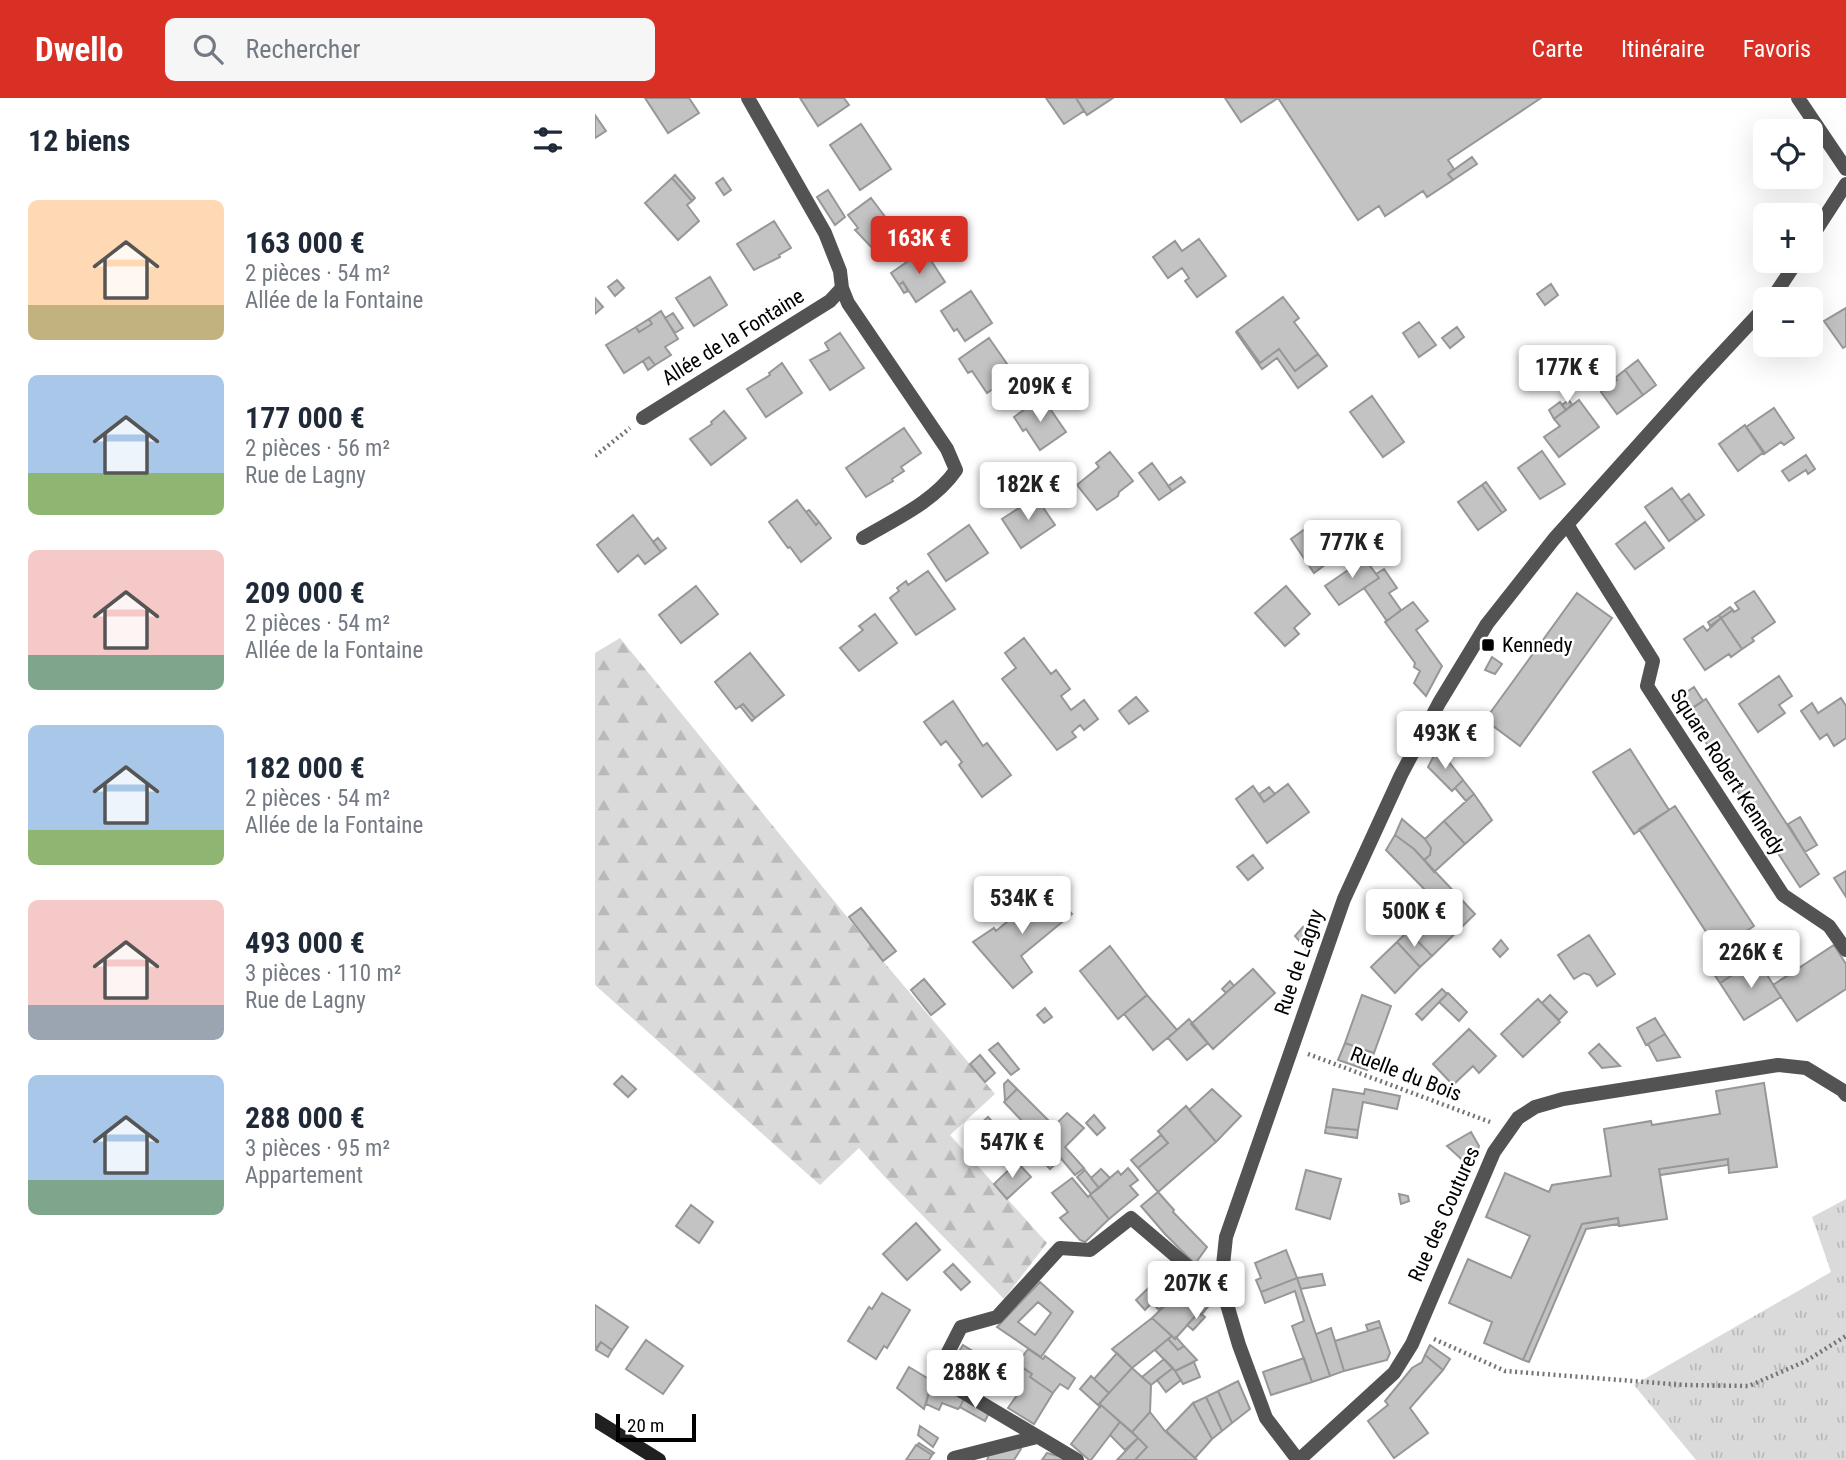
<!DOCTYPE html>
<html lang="fr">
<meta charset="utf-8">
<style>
body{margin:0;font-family:"Roboto Condensed",sans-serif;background:#f6f6f7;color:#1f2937;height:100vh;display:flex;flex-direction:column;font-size:26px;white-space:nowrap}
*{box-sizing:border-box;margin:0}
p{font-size:23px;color:#747a83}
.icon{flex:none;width:38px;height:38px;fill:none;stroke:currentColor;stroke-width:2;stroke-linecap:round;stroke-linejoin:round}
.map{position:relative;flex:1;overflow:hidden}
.drawer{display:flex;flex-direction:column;background:#fff;width:595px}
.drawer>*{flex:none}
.controls{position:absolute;left:1158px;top:21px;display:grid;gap:14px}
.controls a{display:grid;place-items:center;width:70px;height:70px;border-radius:10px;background:#fff;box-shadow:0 7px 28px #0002;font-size:35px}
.scale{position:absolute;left:21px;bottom:18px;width:80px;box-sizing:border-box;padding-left:7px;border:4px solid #000;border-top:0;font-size:19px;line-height:24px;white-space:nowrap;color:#000;-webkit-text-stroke:5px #fff;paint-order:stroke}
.price{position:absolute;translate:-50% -60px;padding:0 16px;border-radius:7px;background:#fff;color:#222;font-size:23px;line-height:46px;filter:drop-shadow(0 2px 4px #0008)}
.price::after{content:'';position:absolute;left:50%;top:42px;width:21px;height:16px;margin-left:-10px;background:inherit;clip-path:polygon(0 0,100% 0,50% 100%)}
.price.on{background:#d93025;color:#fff}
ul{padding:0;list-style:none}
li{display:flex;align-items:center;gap:21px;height:175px;padding:0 28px}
li span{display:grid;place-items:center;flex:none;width:196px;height:140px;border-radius:10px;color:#555}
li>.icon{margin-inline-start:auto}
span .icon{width:84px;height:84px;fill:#fffc;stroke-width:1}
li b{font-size:30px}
h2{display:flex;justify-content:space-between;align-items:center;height:84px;padding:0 28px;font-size:30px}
header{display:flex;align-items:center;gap:42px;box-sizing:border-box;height:98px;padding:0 35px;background:#d93025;color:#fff}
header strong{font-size:33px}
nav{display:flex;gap:38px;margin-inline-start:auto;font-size:24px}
.search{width:490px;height:63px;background:#f6f6f7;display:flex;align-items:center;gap:18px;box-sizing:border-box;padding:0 24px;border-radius:10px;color:#747a83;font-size:26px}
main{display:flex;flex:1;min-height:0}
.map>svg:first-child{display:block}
</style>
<header>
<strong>Dwello</strong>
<div class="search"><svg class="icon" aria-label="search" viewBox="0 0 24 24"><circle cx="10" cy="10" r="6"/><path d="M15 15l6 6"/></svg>Rechercher</div>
<nav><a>Carte</a><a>Itinéraire</a><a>Favoris</a></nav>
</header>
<main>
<section class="drawer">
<h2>12 biens<svg class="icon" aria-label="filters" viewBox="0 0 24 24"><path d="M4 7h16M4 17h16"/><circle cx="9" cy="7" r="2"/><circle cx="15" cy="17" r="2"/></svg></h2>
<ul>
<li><span style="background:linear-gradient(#ffd9b3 75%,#c2b280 0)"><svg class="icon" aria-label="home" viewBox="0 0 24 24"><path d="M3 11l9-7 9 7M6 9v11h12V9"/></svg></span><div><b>163 000 €</b><p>2 pièces · 54 m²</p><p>Allée de la Fontaine</p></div></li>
<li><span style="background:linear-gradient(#a9c7e8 70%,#8fb573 0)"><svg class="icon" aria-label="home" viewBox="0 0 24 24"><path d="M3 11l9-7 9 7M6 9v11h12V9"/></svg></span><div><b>177 000 €</b><p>2 pièces · 56 m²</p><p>Rue de Lagny</p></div></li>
<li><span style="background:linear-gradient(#f6c9c9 75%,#7fa58c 0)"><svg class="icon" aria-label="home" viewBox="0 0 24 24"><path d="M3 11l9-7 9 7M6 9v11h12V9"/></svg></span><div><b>209 000 €</b><p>2 pièces · 54 m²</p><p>Allée de la Fontaine</p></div></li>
<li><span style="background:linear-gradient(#a9c7e8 75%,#8fb573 0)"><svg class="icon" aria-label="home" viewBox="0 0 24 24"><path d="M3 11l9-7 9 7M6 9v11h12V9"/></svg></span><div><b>182 000 €</b><p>2 pièces · 54 m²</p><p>Allée de la Fontaine</p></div></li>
<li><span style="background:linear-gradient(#f6c9c9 75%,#9aa5b1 0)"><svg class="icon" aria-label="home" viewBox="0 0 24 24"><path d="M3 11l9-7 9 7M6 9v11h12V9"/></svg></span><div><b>493 000 €</b><p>3 pièces · 110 m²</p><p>Rue de Lagny</p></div></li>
<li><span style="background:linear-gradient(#a9c7e8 75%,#7fa58c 0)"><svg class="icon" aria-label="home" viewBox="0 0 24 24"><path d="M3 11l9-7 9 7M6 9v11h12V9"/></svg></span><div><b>288 000 €</b><p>3 pièces · 95 m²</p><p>Appartement</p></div></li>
</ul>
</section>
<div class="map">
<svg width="1251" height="1362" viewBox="0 0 1251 1362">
<defs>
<pattern id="grass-tufts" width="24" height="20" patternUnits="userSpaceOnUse" patternTransform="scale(1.75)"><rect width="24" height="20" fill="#dadada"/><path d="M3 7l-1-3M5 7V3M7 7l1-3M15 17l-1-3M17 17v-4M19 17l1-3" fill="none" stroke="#b9b9b9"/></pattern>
<pattern id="forest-firs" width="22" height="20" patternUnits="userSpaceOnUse" patternTransform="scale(1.75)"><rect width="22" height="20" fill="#dadada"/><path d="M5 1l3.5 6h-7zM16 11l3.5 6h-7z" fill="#b9b9b9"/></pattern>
</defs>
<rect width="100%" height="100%" fill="#fff"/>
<!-- grass -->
<path fill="url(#grass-tufts)" d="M1251,1101V1362H1101L1039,1287L1236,1174L1217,1119Z"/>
<!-- forest -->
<path fill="url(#forest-firs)" d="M25,540L288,863L400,996L355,1037L452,1145L409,1201L288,1077L264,1050L225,1087L0,887V555Z"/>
<!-- building -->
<path fill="#c3c3c3" stroke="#979797" stroke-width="2" fill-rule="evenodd" d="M50,0H94L104,15L73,35Z
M205,0H249L254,7L223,28Z
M451,0H481L489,13L469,26Z
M481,0H518L492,17Z
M630,0H683L646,24Z
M683,0H946L853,62L859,71L853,76L858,82L832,99L828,93L790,118L784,108L763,122Z
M0,17L11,33L0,40Z
M266,26L296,71L265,92L235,47Z
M877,59L882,66L858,82L853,76Z
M80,77L100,100L97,103L77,80Z
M77,80L97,103L92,107L104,123L83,142L50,105Z
M128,80L136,92L129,97L121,85Z
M233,92L250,119L240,127L222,99Z
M276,100L303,136L280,153L260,132L263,130L253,117Z
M179,123L196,150L184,157L185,159L159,172L142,146Z
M604,141L631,178L602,199L590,183L594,180L587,170L573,180L558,159L580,143L587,153Z
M329,152L350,184L321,204L308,184L304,187L296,175Z
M115,179L132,207L99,228L81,200Z
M22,182L29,190L20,198L13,189Z
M308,184L313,193L309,195L304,187Z
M956,186L963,197L950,207L942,196Z
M376,193L397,225L370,243L362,231L359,233L346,213Z
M688,199L704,220L699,224L723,256L700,273L684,251L665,265L642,233Z
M0,200L8,209L0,216Z
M1251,210V248L1248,250L1229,223Z
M66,213L83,241L70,249L76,257L60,267L54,259L29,275L11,247L41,229L44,234L57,226L54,221Z
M78,215L88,230L80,235L70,220Z
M54,221L57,226L44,234L41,229Z
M824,224L841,247L824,259L808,235Z
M862,229L869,239L855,250L847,240Z
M642,233L665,265L684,251L700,273L723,256L732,268L703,290L682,260L667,271L641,234Z
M245,235L269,270L235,292L215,262L234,252L230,245Z
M394,240L419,276L392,295L377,273L373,275L364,261Z
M54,259L60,267L53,272L48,263Z
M1043,262L1061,287L1048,297L1030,272Z
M187,265L207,295L171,319L152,291L175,277L174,275Z
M1030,272L1048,297L1022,316L1006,294L1022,282L1020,280Z
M777,298L809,344L788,359L755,314Z
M447,299L471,334L445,352L431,331L428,333L419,319Z
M974,302L977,307L971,312L967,307Z
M984,302L1004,329L964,359L949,339L965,328L959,321Z
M965,304L971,312L959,321L954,312Z
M1179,310L1199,340L1189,347L1186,344L1169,356L1151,329Z
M129,313L151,340L116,367L95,341L117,326L116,324Z
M1150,327L1169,354L1143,373L1124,346Z
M309,330L326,355L306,369L309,373L297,381L298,383L271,399L251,370Z
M947,353L970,386L945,401L923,370Z
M515,354L538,383L524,394L523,398L502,412L482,387L504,369L501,365Z
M1211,357L1220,371L1213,376L1211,372L1194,383L1187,373Z
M557,365L577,393L564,402L544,375Z
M586,379L590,384L577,393L573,388Z
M891,384L911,412L907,415L887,387Z
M887,387L907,415L883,432L863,404Z
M1077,390L1101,423L1074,443L1050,409Z
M1094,396L1109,417L1101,423L1086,402Z
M441,399L460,427L426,450L407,421Z
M202,402L221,427L224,424L236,440L206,464L195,449L193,450L174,424Z
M214,412L224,424L221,427L211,414Z
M38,417L66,454L50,466L43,457L23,474L2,447Z
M1050,424L1069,450L1040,471L1021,446Z
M374,427L393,455L351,483L333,456Z
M713,429L735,463L719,475L696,441Z
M63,440L71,450L66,454L58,444Z
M765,454L784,480L744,507L730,488L756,470L752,463Z
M789,471L802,490L794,495L806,512L792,523L769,490L784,480L781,476Z
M333,473L360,511L321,537L295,500L304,493L302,490L311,483L313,487Z
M101,488L123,516L86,545L64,517Z
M691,488L715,516L699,530L704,536L690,548L660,515Z
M1159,493L1180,524L1157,540L1159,543L1147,551L1126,520L1138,512L1139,514L1144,511L1140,505Z
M982,495L1017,520L925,648L890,622Z
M818,504L833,523L821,532L847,568L831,598L819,585L825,573L819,569L820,565L790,524Z
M1135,509L1138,512L1126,520L1124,517Z
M280,516L302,545L264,573L245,550L268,532L264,528Z
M1124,517L1126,520L1115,528L1113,524Z
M1126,520L1147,551L1136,559L1134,556L1110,572L1089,541L1108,528L1112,533Z
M429,540L456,576L461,572L475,591L466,598L476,612L489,602L503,621L489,632L485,627L477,634L481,639L462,652L407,581L421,570L410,555Z
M155,555L189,597L160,620L148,606L141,611L120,584Z
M897,559L907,566L900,576L890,572Z
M1184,578L1197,598L1184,607L1190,615L1163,634L1144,606Z
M1099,589L1108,603L1095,612L1086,598Z
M541,599L553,613L534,626L524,613Z
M1246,600L1251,608V640L1239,648L1232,636L1225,641L1206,613L1217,605L1223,615Z
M1111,601L1224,776L1205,789L1091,614Z
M358,603L388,648L392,645L416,677L387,699L364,667L367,664L351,643L346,647L329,624Z
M148,606L160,620L157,623L145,608Z
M843,650L868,682L857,693L833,669Z
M1035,651L1074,712L1039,736L998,674Z
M868,682L879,696L871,703L860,690Z
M693,686L714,714L672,745L641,701L658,688L669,704Z
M674,689L680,696L669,704L664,696Z
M879,696L897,722L870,746L849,723Z
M1080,708L1159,828L1123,852L1044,731Z
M1205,719L1222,747L1210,754L1193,726Z
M807,721L830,741L836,750L835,757L829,762L819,751L800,737Z
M849,723L870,746L839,774L829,762L835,757L836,750L830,741Z
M800,737L819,751L880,816L837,858L813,833L843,805L791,752Z
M658,757L668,770L653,782L642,769Z
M1251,773V799L1239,780Z
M454,792L477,816L426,858L437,874L418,890L378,844L399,830L401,833L432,807Z
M266,810L301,853L288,863L254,819Z
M708,829L717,843L714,854L700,838Z
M813,833L837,858L825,869L802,844Z
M994,837L1020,876L1002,888L995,877L989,875L979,881L963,857Z
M1146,837L1162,861L1125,885L1109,861Z
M906,842L913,851L905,859L898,851Z
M802,844L825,869L800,895L776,869Z
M1239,847L1251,866V891L1202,923L1178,887Z
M515,848L552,897L523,921L485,873Z
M1162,861L1186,899L1149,922L1125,885Z
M658,871L680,895L618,951L596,926Z
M329,881L350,906L336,917L316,892Z
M635,883L639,888L631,895L627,891Z
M847,891L852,896L827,922L821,916Z
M853,895L872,914L864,923L844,904Z
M552,897L582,932L558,952L529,916Z
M767,897L796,908L779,955L750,945Z
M955,897L972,914L964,922L947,905Z
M943,901L965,924L928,959L906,936Z
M450,910L457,919L449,925L442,917Z
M1060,920L1070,936L1051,947L1042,930Z
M594,921L613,945L592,962L573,940Z
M874,931L901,958L884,975L878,968L858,987L838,966Z
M1070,936L1085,959L1062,963L1053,946Z
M403,945L424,971L416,977L394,952Z
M750,945L779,955L772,972L743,962Z
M1004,946L1025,968L1007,970L994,955Z
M385,957L400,975L390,984L375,966Z
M27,978L41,991L33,999L19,986Z
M413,982L422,991L410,1003L409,986Z
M1169,985L1182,1069L1134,1075L1133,1061L1064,1071L1072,1121L1024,1128L1023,1120L987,1126L928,1262L889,1245L897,1224L854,1205L873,1161L916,1180L935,1138L891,1119L910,1075L954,1094L957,1087L1016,1078L1009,1031L1056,1023L1057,1027L1125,1016L1121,993Z
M422,991L454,1023L432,1044L421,1033L429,1025L409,1004Z
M617,991L646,1018L621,1044L594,1012Z
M738,991L769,996L770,991L805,998L802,1011L768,1004L763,1032L731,1029Z
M591,1008L621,1044L563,1094L543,1070L573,1045L563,1033Z
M472,1015L489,1030L470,1049L489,1070L480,1077L448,1039Z
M499,1017L510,1030L502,1037L491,1025Z
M393,1019L401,1028L404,1024L417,1039L390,1063L370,1040Z
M454,1023L459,1028L445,1041L440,1036Z
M731,1029L763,1032L762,1040L730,1035Z
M876,1034L884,1048L876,1070L852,1048Z
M566,1037L573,1045L543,1070L536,1062Z
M448,1039L466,1061L455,1071L436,1050Z
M1133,1061V1067L1065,1077L1064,1071Z
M422,1064L436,1079L412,1101L399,1086Z
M533,1070L543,1082L535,1088L543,1097L514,1121L495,1097L523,1073L526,1077Z
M506,1071L515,1080L504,1090L496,1080Z
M490,1072L504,1090L496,1096L482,1079Z
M711,1072L746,1081L735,1121L701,1111Z
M477,1080L493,1099L495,1097L514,1121L490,1144L485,1142L465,1120L473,1114L457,1095Z
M563,1094L579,1112L578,1114L612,1149L600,1166L570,1136L546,1108Z
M804,1096L813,1098L814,1103L806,1106Z
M96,1107L118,1124L104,1145L81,1128Z
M1023,1120L1024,1126L991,1131L934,1264L928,1262L987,1126Z
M321,1125L345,1152L312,1182L288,1156Z
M691,1152L702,1180L666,1194L661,1182L666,1180L660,1165Z
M358,1166L375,1184L366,1192L349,1174Z
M573,1171L597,1182L580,1196L571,1189L550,1212L541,1202Z
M727,1176L730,1187L706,1191L702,1180Z
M702,1180L735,1278L717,1284L697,1228L709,1223L700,1193L670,1205L666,1194Z
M597,1182L616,1201L617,1204L606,1217L604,1214L580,1241L557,1220Z
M445,1184L478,1214L446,1259L402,1229ZM443,1204L456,1215L440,1237L423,1224Z
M571,1189L580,1196L564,1212L560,1208L573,1197L568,1192Z
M287,1195L315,1212L292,1250L289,1248L281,1261L253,1243L274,1209L277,1211Z
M0,1207L33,1229L17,1252L6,1244L0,1251Z
M604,1214L610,1219L598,1232L592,1227Z
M557,1220L577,1238L537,1270L517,1251Z
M784,1223L786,1229L773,1233L771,1227Z
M786,1229L795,1255L792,1262L749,1273L740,1243Z
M736,1230L749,1273L735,1278L721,1236Z
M577,1238L580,1241L581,1239L589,1248L583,1252L573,1241Z
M573,1241L583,1252L589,1248L602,1262L580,1273L560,1252Z
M51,1242L88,1268L68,1296L31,1271Z
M6,1244L17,1252L13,1259L1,1252Z
M368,1247L394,1263L379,1288L359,1278L356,1267Z
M835,1247L855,1261L848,1272L830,1257Z
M433,1251L448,1261L450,1258L480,1280L473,1291L465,1286L458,1295L435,1279L437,1276L422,1266Z
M522,1255L537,1270L514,1295L499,1281Z
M398,1256L406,1261L402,1268L394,1263Z
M830,1257L848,1272L815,1310L833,1335L799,1360L773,1323L793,1307L790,1303L817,1270L827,1264Z
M709,1260L717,1284L676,1297L668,1274Z
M569,1261L578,1270L556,1287L547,1279Z
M599,1264L605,1279L588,1286L580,1273Z
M423,1266L437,1276L435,1279L458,1295L439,1326L413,1310L425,1293L412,1286Z
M314,1269L337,1283L329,1311L302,1290Z
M537,1270L556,1287L555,1314L537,1334L506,1307L505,1309L503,1307Z
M578,1270L586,1282L571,1294L562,1282Z
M389,1272L403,1280L397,1288L384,1280Z
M496,1278L514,1295L503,1307L485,1291Z
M337,1283L369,1301L365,1309L363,1311L347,1305L344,1312L331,1306Z
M643,1283L655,1311L637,1325L623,1293Z
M623,1293L637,1325L627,1333L611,1299Z
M611,1299L627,1333L617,1341L598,1305Z
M369,1301L394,1315L390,1323L365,1309Z
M598,1305L617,1341L600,1360L571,1333Z
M506,1307L525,1324L496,1362H494L476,1346Z
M555,1314L570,1333L602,1362H540L552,1349L537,1334Z
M525,1324L543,1340L530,1352L515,1337Z
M325,1328L343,1340L338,1349L323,1337Z
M543,1340L552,1349L540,1362H522Z
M324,1345L339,1355L337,1357L322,1347Z
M321,1347L337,1357L334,1362H311Z
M424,1349L426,1351L419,1362H392L394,1357Z
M452,1355L467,1359L470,1362H447Z"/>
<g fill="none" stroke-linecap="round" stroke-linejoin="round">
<!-- path -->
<path stroke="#757575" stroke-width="4.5" stroke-dasharray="2 3.5" stroke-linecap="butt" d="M0,358L35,330
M713,956L895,1024
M839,1241L910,1273L1089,1287L1154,1288L1211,1263L1251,1238"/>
<!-- lane -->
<path stroke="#535353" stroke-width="14" d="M359,1360L442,1339
M482,1362L341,1278L366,1229L402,1219L465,1150L495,1152L536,1120L603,1177L626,1186"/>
<!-- street -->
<path stroke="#535353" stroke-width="14" d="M153,0L230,135L245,173L247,190L253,205L352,351L361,372C339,404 300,421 268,440
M1203,0L1251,71
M1216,140L1251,86
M1177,201L1202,163
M48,320L235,203L247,190
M973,428L1058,563L1052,588L1188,797L1234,828L1251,852
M703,1362L671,1320L644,1247L626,1186L631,1139L749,801L806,677L844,605L892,526L959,441L1102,282L1171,208
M704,1362L799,1275L817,1246L899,1054L923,1020L940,1009L968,1001L1183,967L1211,970L1247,992L1251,997"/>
<!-- secondary -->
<path stroke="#202020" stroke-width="14" d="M0,1322L64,1362"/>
</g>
<!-- markers -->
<rect fill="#000" stroke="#fff" stroke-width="2.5" x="886" y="540" width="14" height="14" rx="3.5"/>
<g text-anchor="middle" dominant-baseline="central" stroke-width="5" stroke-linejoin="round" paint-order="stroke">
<!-- street labels -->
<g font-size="21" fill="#000" stroke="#fff">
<text transform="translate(138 239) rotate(-32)">Allée de la Fontaine</text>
<text transform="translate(1133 674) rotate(57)">Square Robert Kennedy</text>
<text transform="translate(704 864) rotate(-71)">Rue de Lagny</text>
<text transform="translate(811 976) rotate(21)">Ruelle du Bois</text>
<text transform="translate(849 1116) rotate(-66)">Rue des Coutures</text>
</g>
<!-- poi labels -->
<g font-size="21" fill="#000" stroke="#fff" text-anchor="start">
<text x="907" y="547">Kennedy</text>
</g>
</g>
</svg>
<div class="controls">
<a><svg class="icon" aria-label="locate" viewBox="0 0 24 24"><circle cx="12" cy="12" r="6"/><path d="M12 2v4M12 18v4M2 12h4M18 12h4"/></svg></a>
<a>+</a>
<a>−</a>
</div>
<div class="scale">20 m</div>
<b class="price on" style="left:324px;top:178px">163K €</b>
<b class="price" style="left:972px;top:307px">177K €</b>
<b class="price" style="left:445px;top:326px">209K €</b>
<b class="price" style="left:433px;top:424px">182K €</b>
<b class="price" style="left:757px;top:482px">777K €</b>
<b class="price" style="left:850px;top:673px">493K €</b>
<b class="price" style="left:427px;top:838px">534K €</b>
<b class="price" style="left:819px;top:851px">500K €</b>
<b class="price" style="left:1156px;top:892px">226K €</b>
<b class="price" style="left:417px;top:1082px">547K €</b>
<b class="price" style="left:601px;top:1223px">207K €</b>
<b class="price" style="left:380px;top:1312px">288K €</b>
</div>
</main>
